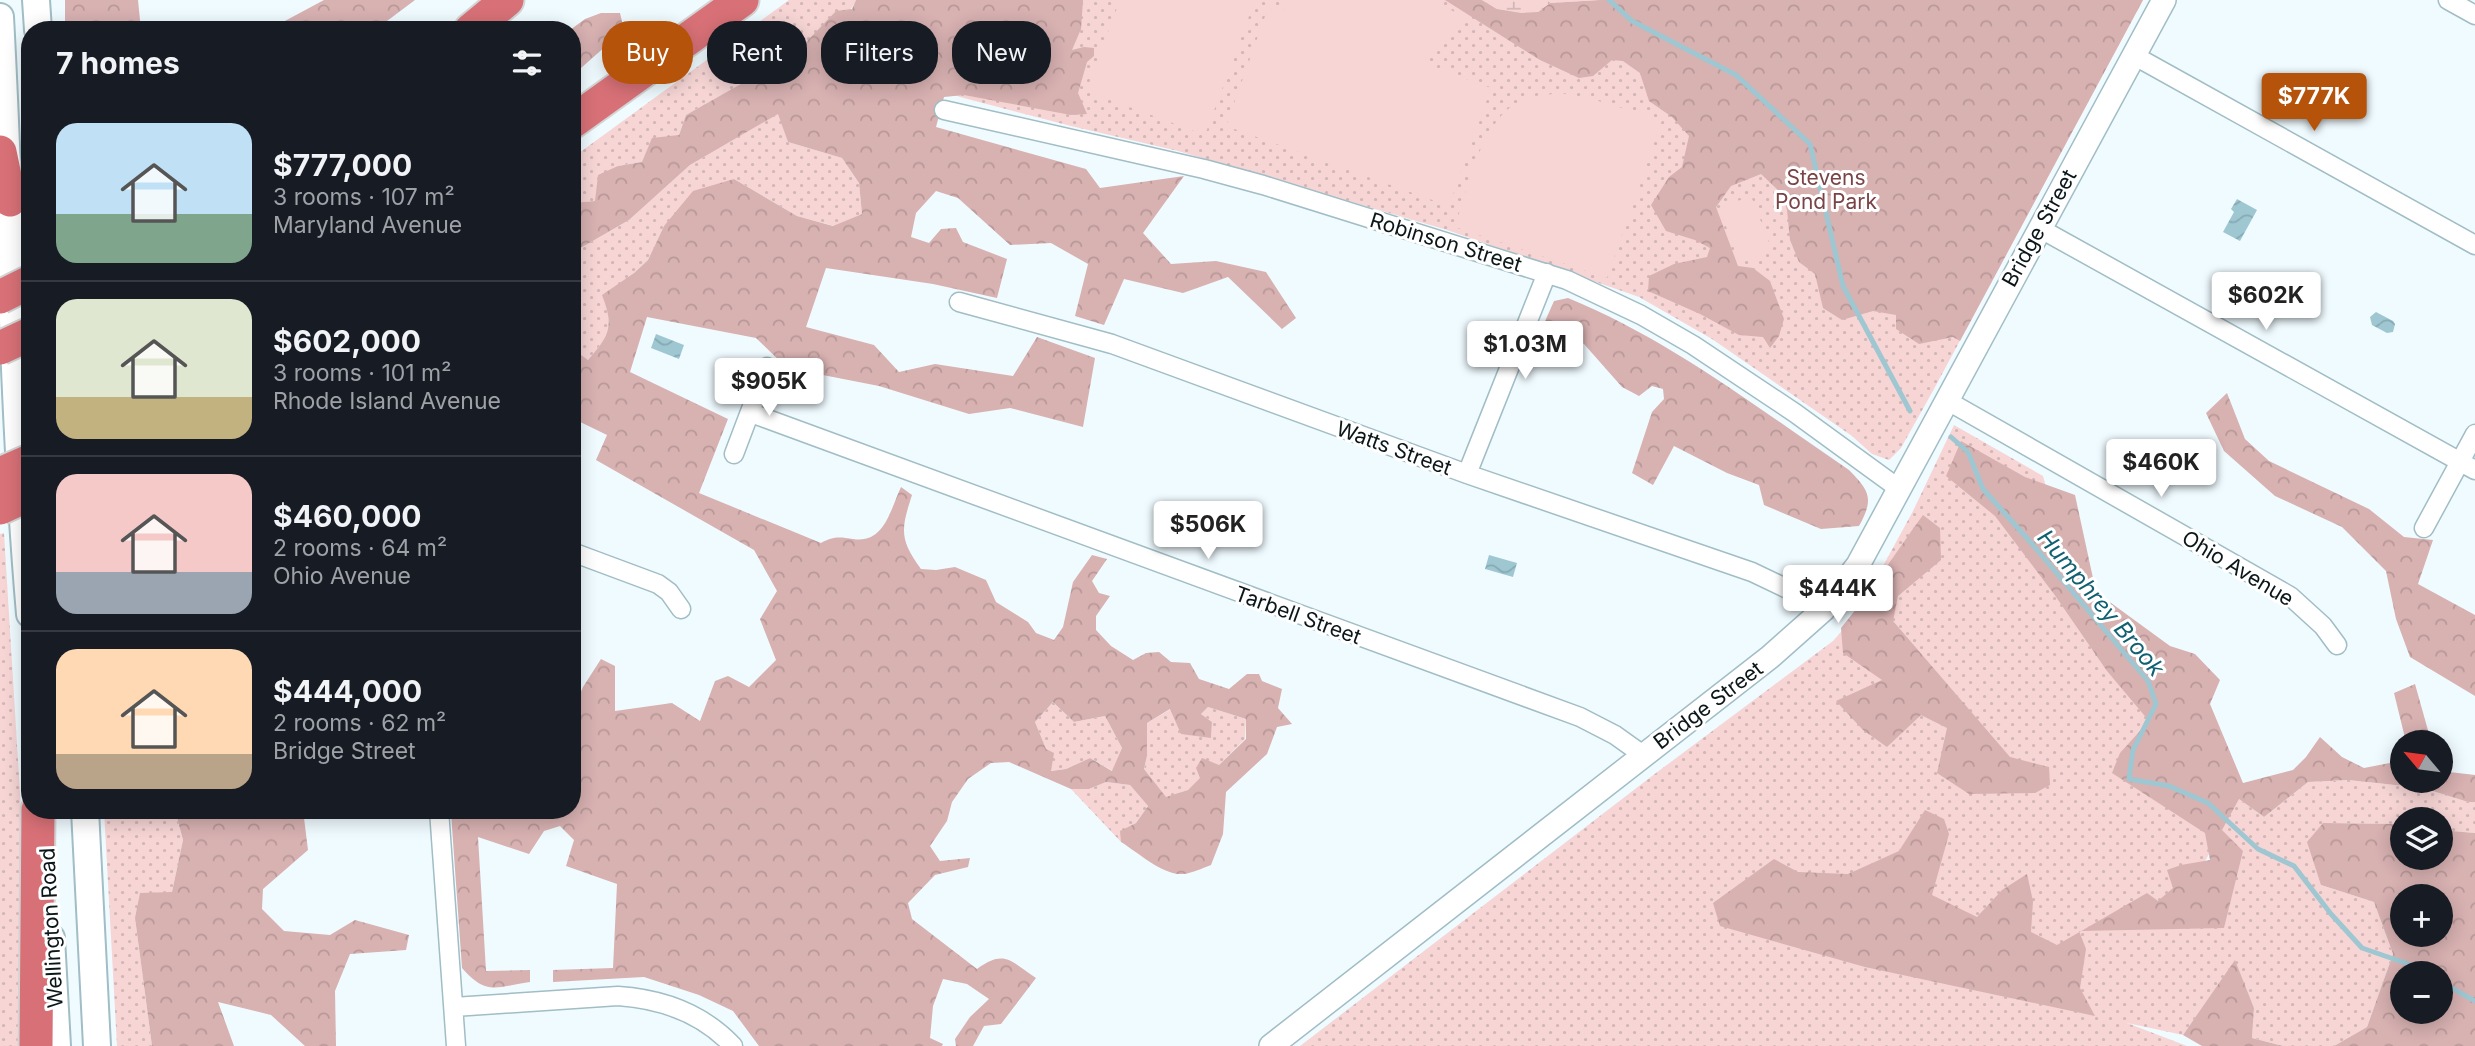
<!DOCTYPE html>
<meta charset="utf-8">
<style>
body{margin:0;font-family:Inter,sans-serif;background:#242831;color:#f1f3f6;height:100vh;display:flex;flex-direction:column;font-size:26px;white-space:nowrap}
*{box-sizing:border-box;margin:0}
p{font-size:23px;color:#9ea1a6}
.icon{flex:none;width:38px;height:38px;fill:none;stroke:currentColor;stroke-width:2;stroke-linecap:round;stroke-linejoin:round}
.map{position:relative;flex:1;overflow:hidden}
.sheet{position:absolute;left:21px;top:21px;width:560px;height:798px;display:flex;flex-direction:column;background:#171b24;border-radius:28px;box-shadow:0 4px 18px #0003}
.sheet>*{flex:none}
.top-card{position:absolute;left:602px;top:21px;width:665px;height:63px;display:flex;gap:14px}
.needle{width:46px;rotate:299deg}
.controls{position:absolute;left:2390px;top:730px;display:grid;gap:14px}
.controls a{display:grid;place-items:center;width:63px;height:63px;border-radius:50%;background:#171b24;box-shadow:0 4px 18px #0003;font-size:35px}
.price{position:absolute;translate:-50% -60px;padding:0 16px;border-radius:7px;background:#fff;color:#222;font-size:23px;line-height:46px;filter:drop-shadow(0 2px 4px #0008)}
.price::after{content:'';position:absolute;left:50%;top:42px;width:21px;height:16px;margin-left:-10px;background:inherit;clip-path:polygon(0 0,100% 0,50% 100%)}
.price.on{background:#b45309;color:#fff}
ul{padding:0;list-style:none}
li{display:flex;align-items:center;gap:21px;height:175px;padding:0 35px}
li+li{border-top:2px solid #363941}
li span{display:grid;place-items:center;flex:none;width:196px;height:140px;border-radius:21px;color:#555}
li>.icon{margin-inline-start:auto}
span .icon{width:84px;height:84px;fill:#fffc;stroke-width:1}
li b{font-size:30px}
h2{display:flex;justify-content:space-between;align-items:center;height:84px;padding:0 35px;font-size:30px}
.tag{padding:0 24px;border-radius:28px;background:#171b24;box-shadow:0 4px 18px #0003;font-size:24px;line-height:63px}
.tag.on{background:#b45309;color:#fff}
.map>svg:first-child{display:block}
</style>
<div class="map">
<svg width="2475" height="1046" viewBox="0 0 2475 1046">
<defs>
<pattern id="green-dots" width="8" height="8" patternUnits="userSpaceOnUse" patternTransform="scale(1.75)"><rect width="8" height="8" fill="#f7d5d5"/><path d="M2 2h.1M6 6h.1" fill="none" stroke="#d2b6b6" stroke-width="1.8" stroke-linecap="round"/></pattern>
<pattern id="forest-crowns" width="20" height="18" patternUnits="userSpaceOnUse" patternTransform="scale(1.75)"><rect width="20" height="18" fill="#d8b1b1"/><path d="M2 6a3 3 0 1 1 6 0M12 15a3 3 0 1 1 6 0" fill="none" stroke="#b89898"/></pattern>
<pattern id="wetland-marsh" width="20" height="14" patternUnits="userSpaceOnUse" patternTransform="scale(1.75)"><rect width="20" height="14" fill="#f7d5d5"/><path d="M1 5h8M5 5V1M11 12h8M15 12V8" fill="none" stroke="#d2b6b6"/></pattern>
<pattern id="water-waves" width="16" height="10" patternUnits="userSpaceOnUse" patternTransform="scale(1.75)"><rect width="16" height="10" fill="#9ec7d2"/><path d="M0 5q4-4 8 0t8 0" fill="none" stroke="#87aab4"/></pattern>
</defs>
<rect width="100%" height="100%" fill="#f0fbff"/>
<!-- green -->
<path fill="url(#green-dots)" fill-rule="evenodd" d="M789,0H856C849,18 825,27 811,40C796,52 786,66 776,83L753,77L686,115L679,135L642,162L618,166L595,201L572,203V158Z
M948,0H2143L1934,389L1901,448L1889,460L1872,454L1852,436L1712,339L1639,297L1447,230L1178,151L1071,126L960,97L871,60Z
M779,113L788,142L842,158L859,183L862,214L834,226L797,216L734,179L664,226L648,260L634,273L603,295C614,326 609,336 588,360L572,348V253L629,220L690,165Z
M1954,425L2043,476L2072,581L2239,799L2264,817L2308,782L2348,780L2423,788L2468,802H2475V833L2441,830V819H2403V824L2323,823L2321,885L2374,902L2393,954L2367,1027L2334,1046H2283L2252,1038L2254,1008L2235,961L2183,1035L2127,1023L2187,1046H1300L1652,776L1833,641L1855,616L1871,588L1913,511ZM2222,830L2224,928H2169Z
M4,533L23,842L20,1046H0V534Z
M1053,702L1074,722L1105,716L1122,748L1113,771L1090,758L1066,769L1050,771L1046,750L1035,722Z
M1208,707L1246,719L1245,739L1219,765L1188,790L1166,798L1144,769L1147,756V723L1171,709L1211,738L1212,722L1201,714Z
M1106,782L1130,785L1148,806L1136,823L1121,831V842L1071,789H1089Z
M104,810H175L183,840L172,892L135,918L152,1046H117Z"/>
<!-- forest -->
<path fill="url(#forest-crowns)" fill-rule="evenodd" d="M65,0H138L141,30H65Z
M324,0H415L375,30H268Z
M856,0H1083L1081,29L1072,50L1084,47L1094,48V56L1087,62L1078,93L1087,114L1071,115L964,95L944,97L936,127L1086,169L1100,188L1184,176L1143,233L1171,264L1216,261L1266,272L1296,318L1282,329L1228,277L1183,293L1124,279L1104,325L1075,316L1088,264L1051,243L1010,245L958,198L936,191L916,213L911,237L929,243L941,229L956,228L963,242L1007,259L997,298L933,284L826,268L806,327L874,345L899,372L935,364L1013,376L1037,337L1095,358L1083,427L1010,408L969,414L879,386L787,368L756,338L647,317L630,372L728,419L699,493L821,543C833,536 840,537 853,539C884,544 890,511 901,487L912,495C901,529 899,539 921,569L936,570L955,567L986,580L996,602L1028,622L1036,633L1054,640L1063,627L1073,582L1092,555L1107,559L1092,581L1099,593L1110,596L1096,616V630L1111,646L1133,660L1146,653L1159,652L1171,662L1190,663L1199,679L1229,689L1247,674H1259L1262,681L1282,689L1278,708L1292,724L1277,727L1267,754L1226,792L1223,834L1211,865C1203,868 1192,873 1184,874C1163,876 1139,853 1121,842L1120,831L1136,823L1148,806L1130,785L1106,782L1089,789H1071L1009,762L991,763L968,779L952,802L947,821L930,846L940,861L970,858L968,867L935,875L908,903L912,919L977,969C1005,949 1010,961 1036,978L1001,1024L984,1026L973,1046H956L955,1039L970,1017L989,999L967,984L943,979L933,1006L930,1038L943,1044L942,1046H759L733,1011L699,995L644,977L553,982V970L613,968L617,884L566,866L574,840L560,826L544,831L529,854L478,837L486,971L530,970V982C495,987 487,996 462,968L451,813L455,810H572V713L583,687L601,659L615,666V711L672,703L700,721L715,681L728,676L749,687L776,660L760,619L777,591L754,550L596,460L607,435L572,418V348L588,360C610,335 614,326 602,295L634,273L648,260L664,226L693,191L734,179L797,216L833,226L862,214L859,183L842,158L788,142L778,114L690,165L629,220L572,253V203L595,201L598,175L618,166L642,162L652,138L679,135L686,115L753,77L776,83L788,61L836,11L852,9ZM1053,702L1074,722L1105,716L1122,748L1112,771L1090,758L1066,769L1051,771L1054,753L1046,749L1035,722ZM1208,707L1246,719V739L1219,765L1202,758L1196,768L1200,778L1188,790L1166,797L1144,769L1147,756V723L1170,709L1181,734L1211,738L1212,722L1201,714Z
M1445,0H1482L1497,9L1538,12L1550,3L1600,0H2143L1960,341L1953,337L1919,344L1896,329V315L1873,311L1842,320L1823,308L1815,274L1799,262L1790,240L1787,210L1782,194L1761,174L1731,186L1716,207L1738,266L1753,268L1770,281L1784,319L1779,336L1770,348L1763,337L1739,335L1700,314L1648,291L1649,276L1674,264L1707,257L1710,248L1695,240L1666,231L1651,205L1669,177L1682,167L1689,136L1672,117L1649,101L1640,73L1623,61L1612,60L1593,76L1579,78L1540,60Z
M601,13H620L624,30L572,76V30H570L585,19Z
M1568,298C1669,339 1759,409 1849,470C1870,491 1874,499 1859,526L1821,529L1764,505L1759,485L1727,473L1674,446L1653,485L1632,473L1652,412L1664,399L1663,389L1652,386L1639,396L1622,387L1584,344L1542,328L1554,301Z
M2227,393L2245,439L2269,461L2369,509L2404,537L2433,540L2418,584L2475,615V696L2410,657L2396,619L2386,571L2342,527L2275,496L2224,451L2206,413Z
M1961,441L2025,477L2075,495L2096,592L2170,646L2195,654L2220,680L2210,704L2243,783L2293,770L2306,757L2320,737L2342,757L2364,768L2400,761L2403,753V780H2441V771L2475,775V802H2468L2423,788L2348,780L2308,782L2264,817L2239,799L2222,830L2243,851L2224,928L2079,931L2086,949L2080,988L2095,1016L1865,967L1720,926L1713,903L1774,859L1798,872L1848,874L1899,851L1925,810L1944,819L1949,834L1932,895L1977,917L2002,890L2027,874L2033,901L2031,932L2057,945L2147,893L2158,901L2173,888L2167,870L2181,865L2210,860L2205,833L2112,773L2120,753L2149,721L2107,671L2054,594L1995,516L1946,476Z
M1923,515L1940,528L1941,560L1898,596L1893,621L2010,757L2049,767L2050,785L2035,793L1969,794L1937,773L1947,728L1921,715L1887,747L1863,730L1836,701L1882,680L1843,653L1841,628C1871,592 1895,553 1923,515Z
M2415,684L2431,741V742H2406L2394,693Z
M175,810H303L308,850L263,889L262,909L284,931L330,935L355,920L409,935L406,950L350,954L335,991L336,1046H305L271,1015L218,1002L234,1046H152L135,918L140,893L172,892L183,840Z
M2323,823L2403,824V858H2441V830L2475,833V1046H2334L2367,1027L2393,954L2374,902L2321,885L2307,842ZM2403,896H2441V934H2403ZM2403,973H2441V1012H2403Z
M2235,960L2254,1008L2252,1038L2283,1046H2202L2183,1035Z"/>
<!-- wetland -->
<path fill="url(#wetland-marsh)" d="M1482,0H1599L1550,3L1538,12L1521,13L1497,9Z"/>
<!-- pitch -->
<path fill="#f7d5d5" d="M1120,0H1255L1205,135L1086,91Z
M1287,0H1435L1464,18L1446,42L1422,63L1491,88L1449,206L1226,126L1268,8L1282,13Z
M1560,93L1595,100L1662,120L1607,278L1455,227C1468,187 1481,119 1522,100C1533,95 1548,95 1560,93Z
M1751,196L1772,250L1740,263L1719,208Z"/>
<!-- water -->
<path fill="url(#water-waves)" d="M2237,199L2257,210L2240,241L2223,232L2234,212L2231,209Z
M2376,312L2393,321L2395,324L2393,332L2387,333L2372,325L2370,317Z
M656,334L684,345L679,359L651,348Z
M1489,555L1517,563L1513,577L1485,569Z"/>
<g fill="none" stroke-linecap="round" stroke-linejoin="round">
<!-- stream -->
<path stroke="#9ec7d2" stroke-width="5" d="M1609,0L1632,21L1736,75L1810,144L1843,286L1910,411
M1951,437L1968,452L1983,489L2033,545L2148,681L2156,704L2133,750L2129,779L2169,786L2208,803L2258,849L2294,866L2331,914L2362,948L2411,965L2425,973
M2441,982L2475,1001"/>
<defs>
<path id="minor" d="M2448,0L2475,15
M2133,55L2475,245
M944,110L1204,169L1263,185L1567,280L1641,315L1693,345L1795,413L1898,488
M2039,228L2475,470
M959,302L1112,344L1467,474L1752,572L1796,593L1823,610
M1946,400L2290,596L2323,626L2337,645
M751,413L1580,717L1615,735L1643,755
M734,454L767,367
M1467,474L1547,273
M2424,528L2475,434
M572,552L658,584L669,592L681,609
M439,810L456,1046
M454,1007L618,996C663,999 702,1013 733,1046"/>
<path id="tertiary" d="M1271,1046L1770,657L1823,610L1858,565L2164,0"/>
<path id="secondary" d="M36,0L38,30
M0,17C11,216 13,416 30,614
M85,810L97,1046
M51,938L57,1046"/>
<path id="motorway" d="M471,30L507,0
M572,122L742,0
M0,152L10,200
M36,1046L38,810"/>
</defs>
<!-- minor casing -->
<use href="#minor" stroke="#a1bdc5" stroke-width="21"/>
<!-- tertiary casing -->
<use href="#tertiary" stroke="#a1bdc5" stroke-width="26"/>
<!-- secondary casing -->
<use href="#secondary" stroke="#a1bdc5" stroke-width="30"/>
<!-- motorway casing -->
<use href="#motorway" stroke="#d3d5d5" stroke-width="37"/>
<!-- minor -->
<use href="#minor" stroke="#fff" stroke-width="18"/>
<!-- tertiary -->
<use href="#tertiary" stroke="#fff" stroke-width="23"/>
<!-- secondary -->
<use href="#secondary" stroke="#fff" stroke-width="26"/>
<!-- motorway -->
<use href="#motorway" stroke="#d87177" stroke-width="33"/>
<defs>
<path id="motorway-bridge" d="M0,297L30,282
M0,348L30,334
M0,474L30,461
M0,508L30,494"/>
</defs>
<!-- motorway-bridge casing -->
<use href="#motorway-bridge" stroke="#d3d5d5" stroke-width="37" stroke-linecap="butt"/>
<!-- motorway-bridge -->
<use href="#motorway-bridge" stroke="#d87177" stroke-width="33"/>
</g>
<g text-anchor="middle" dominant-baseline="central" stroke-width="6" stroke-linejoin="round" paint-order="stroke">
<!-- park labels -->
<g font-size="21" fill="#7a4346" stroke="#fff">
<text x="1826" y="177">Stevens<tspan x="1826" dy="24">Pond Park</tspan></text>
</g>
<!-- street labels -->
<g font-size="21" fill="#0b1618" stroke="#fff">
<text transform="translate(2039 228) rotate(-61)">Bridge Street</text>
<text transform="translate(1446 242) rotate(17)">Robinson Street</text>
<text transform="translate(1394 448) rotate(20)">Watts Street</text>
<text transform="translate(2238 568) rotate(31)">Ohio Avenue</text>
<text transform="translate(1298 615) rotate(20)">Tarbell Street</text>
<text transform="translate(1708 705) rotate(-37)">Bridge Street</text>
<text transform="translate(51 928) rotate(-93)">Wellington Road</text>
</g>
<!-- water labels -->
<g font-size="23" font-style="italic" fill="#106071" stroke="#fff">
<text transform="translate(2101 603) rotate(50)">Humphrey Brook</text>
</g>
</g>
</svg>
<div class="controls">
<a><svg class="needle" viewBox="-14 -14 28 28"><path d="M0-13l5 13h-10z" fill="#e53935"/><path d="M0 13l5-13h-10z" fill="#9ea1a6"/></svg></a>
<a><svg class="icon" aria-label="layers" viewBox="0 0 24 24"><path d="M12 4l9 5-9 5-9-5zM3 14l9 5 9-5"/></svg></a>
<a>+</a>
<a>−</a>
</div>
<b class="price on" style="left:2314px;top:133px">$777K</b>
<b class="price" style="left:2266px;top:332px">$602K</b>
<b class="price" style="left:1525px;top:381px">$1.03M</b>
<b class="price" style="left:769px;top:418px">$905K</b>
<b class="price" style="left:2161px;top:499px">$460K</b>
<b class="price" style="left:1208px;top:561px">$506K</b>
<b class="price" style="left:1838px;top:625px">$444K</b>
<div class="top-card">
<a class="tag on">Buy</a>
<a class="tag">Rent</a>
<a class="tag">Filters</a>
<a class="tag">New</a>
</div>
<section class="sheet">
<h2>7 homes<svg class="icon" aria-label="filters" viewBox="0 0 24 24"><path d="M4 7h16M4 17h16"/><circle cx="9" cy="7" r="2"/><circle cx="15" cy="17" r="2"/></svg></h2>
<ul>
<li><span style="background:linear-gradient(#bfe0f5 65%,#7fa58c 0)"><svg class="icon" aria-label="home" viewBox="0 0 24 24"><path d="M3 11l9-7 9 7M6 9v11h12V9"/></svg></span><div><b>$777,000</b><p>3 rooms · 107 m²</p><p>Maryland Avenue</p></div></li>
<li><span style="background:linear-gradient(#dfe7d0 70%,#c2b280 0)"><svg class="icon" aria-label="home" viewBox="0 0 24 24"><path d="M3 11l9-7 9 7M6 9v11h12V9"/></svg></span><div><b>$602,000</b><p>3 rooms · 101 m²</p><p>Rhode Island Avenue</p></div></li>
<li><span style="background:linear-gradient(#f6c9c9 70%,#9aa5b1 0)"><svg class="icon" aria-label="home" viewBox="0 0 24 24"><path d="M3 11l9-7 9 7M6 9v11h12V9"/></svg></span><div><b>$460,000</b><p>2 rooms · 64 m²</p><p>Ohio Avenue</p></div></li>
<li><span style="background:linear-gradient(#ffd9b3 75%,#b9a48a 0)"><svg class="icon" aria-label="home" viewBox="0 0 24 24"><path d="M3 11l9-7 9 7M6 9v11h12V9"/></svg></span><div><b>$444,000</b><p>2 rooms · 62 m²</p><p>Bridge Street</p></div></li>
</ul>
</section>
</div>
